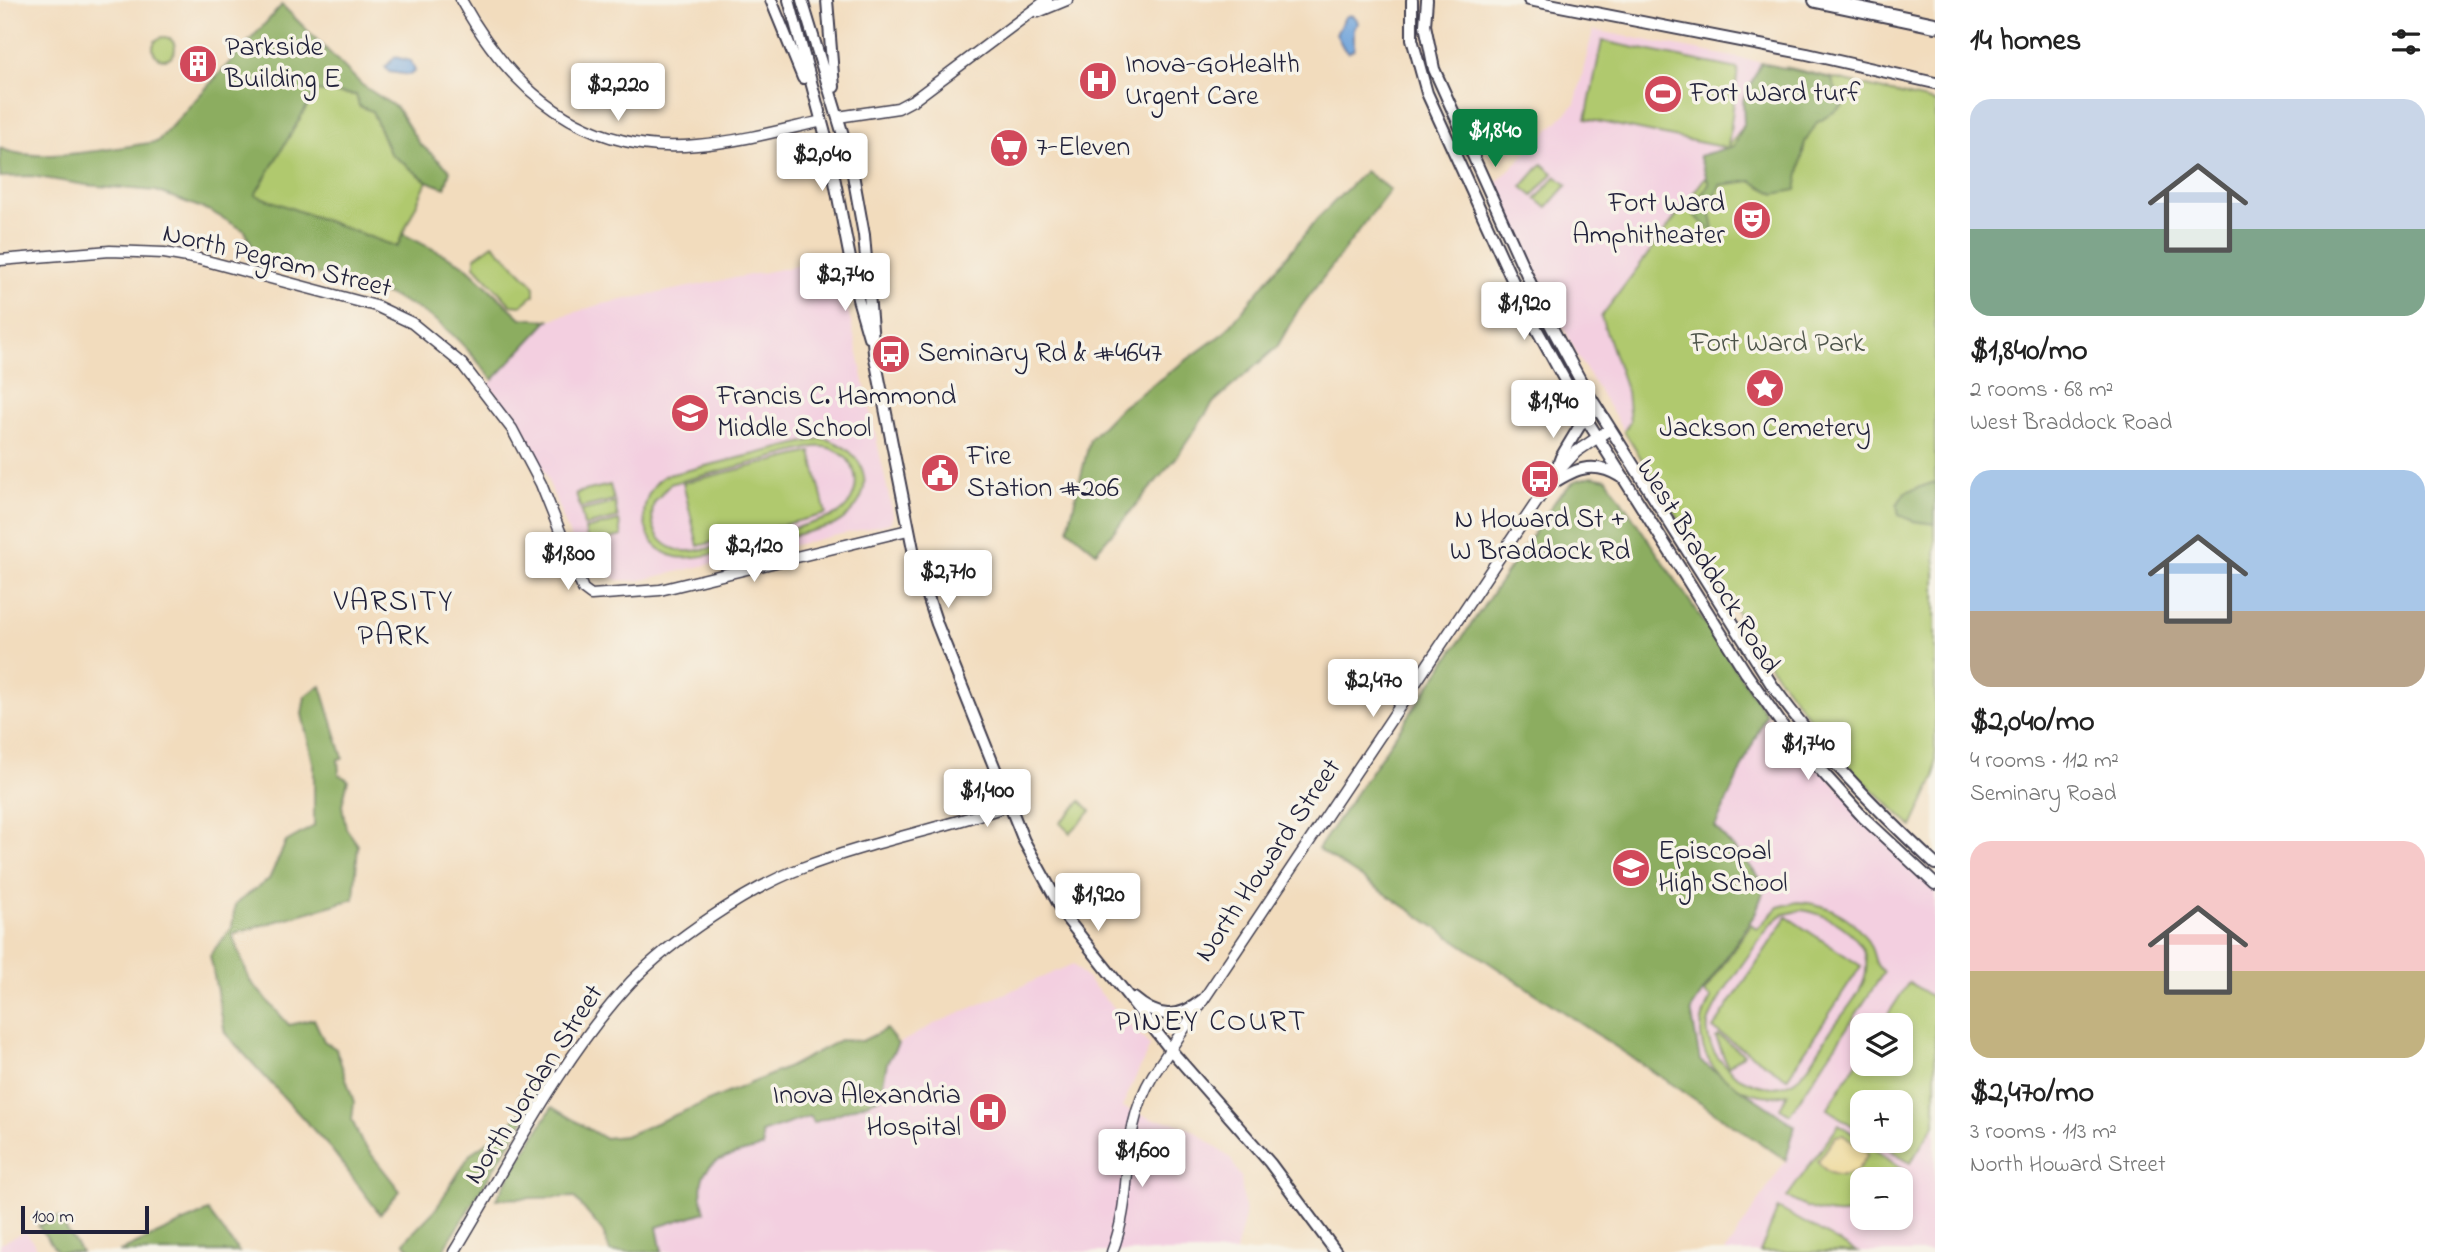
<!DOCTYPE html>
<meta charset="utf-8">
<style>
body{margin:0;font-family:"Indie Flower",sans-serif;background:#f2f2f2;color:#222;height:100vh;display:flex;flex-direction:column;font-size:26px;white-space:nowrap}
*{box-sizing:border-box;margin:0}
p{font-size:23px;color:#767676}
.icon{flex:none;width:38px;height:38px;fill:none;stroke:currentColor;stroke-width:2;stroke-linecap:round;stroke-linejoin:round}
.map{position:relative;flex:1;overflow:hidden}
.details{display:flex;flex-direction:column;background:#fff;width:525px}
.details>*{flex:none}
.fabs{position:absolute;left:1850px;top:1013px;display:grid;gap:14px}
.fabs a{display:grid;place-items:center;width:63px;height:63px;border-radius:14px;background:#fff;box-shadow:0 4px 10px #0003;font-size:35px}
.scale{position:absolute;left:21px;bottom:18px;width:128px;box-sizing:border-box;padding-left:7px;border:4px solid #22223b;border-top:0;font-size:19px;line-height:24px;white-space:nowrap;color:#22223b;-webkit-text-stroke:5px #f7f3e8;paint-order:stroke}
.price{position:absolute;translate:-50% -60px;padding:0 16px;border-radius:7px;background:#fff;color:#222;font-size:23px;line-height:46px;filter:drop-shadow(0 2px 4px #0008)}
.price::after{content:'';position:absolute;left:50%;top:42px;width:21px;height:16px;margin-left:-10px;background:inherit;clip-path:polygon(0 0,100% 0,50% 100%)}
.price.selected{background:#0b8043;color:#fff}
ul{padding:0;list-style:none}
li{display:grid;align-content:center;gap:14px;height:371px;padding:0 35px}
li span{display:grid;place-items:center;height:217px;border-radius:21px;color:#555}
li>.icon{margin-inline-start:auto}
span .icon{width:126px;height:126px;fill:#fffc;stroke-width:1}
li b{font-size:30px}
h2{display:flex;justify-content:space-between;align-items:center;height:84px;padding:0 35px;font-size:30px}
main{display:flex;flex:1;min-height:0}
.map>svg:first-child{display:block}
</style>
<main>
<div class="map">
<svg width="1935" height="1252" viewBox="0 0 1935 1252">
<rect width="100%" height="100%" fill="#f7f3e8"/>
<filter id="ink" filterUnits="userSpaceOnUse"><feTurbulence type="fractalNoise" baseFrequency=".0143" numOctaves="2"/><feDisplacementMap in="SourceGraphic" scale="14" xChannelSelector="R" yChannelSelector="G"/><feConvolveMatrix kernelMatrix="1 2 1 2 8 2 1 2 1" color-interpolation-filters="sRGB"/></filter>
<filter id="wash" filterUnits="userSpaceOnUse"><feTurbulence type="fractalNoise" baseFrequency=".00686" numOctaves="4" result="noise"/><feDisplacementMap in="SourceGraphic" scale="28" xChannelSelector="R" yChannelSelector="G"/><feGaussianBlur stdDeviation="1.57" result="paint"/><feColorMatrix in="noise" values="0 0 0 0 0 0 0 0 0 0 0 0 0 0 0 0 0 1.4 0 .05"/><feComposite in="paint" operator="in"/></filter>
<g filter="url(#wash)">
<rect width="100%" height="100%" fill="#f2dcbd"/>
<!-- built -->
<path fill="#f3cfe0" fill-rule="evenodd" d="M1593,30L1785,67L1601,317L1627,392L1630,422L1624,431L1578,357L1494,185L1575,104Z
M837,258L893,515L890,523L637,581L618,580L600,572L586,561L575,549L542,465L489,384L549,320L602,304Z
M1592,476L1625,506L1766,714L1935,888V1252H1725L1786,1160L1318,849L1545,516L1575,481ZM1862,1026H1900V1064H1862ZM1862,1102H1900V1141H1862ZM1862,1180H1900V1218H1862Z
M1073,964L1150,1046L1122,1107L1152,1119L1173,1122L1195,1131L1230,1158L1241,1177L1245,1216L1236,1252H662L657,1227L704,1212L698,1188L703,1176L714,1163L731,1156L761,1133L811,1116L813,1122L880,1098L887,1063L898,1044L934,1024Z
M26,1232L40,1252H0V1243Z"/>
<!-- green -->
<path fill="#b0c96e" stroke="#697654" stroke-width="2" fill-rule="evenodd" d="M153 48a11 11 0 1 1 22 0a11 11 0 1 1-22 0Z
M1602,41L1738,69L1728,147L1785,67L1935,102V777L1912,827L1839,757L1773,670L1624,431L1630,422L1627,392L1601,317L1727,148L1586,119Z
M316,91L356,95L372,110L390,153L427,181L397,247L254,195Z
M1542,164L1553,173L1533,196L1522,187Z
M1556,176L1567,185L1547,208L1536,199Z
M493,244L534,285V295L521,306L511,305L475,266V257Z
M822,438C872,450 880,500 834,525C805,532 698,563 676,557C638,548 634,497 664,476ZM814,447C855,443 871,491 838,514C818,523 702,554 684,551C658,548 648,525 654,503L670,484Z
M811,452L826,514L698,546L683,483Z
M610,485L614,500L580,508L576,493Z
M615,503L618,518L584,526L581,511Z
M619,521L622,536L588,544L585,529Z
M1081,801L1091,811L1070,833L1060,823Z
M1797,902C1828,903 1860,919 1872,950C1876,961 1874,965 1884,972L1790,1114L1780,1108L1788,1094C1733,1106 1678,1053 1711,998L1704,993L1751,924L1757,929L1778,907ZM1801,910C1832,914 1877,941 1864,980C1858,998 1840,1017 1829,1033C1819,1049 1808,1074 1790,1083C1774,1091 1754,1085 1739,1077C1722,1066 1705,1046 1708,1025C1711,1004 1756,946 1770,925L1782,915Z
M1787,917L1861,966L1787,1078L1713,1029Z
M1909,982L1935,999V1124L1910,1163L1877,1141H1900V1102H1862V1132L1827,1109L1862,1054V1064H1900V1026L1881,1025Z
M1719,1036L1744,1054L1728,1067L1716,1038Z
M1839,1124L1906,1172L1901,1180H1862V1209C1839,1221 1807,1210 1787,1197Z
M1778,1208L1857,1252H1760Z"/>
<!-- forest -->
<path fill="#8cad61" stroke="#57684e" stroke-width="2" d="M282,5L362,85L397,108L419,143L450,170L445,188L427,181L390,153L372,111L359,106L356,95L316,91L255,195L397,247L403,234L463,264L521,318L549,320L493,380C473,355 451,329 423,312C375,283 312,274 259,260L245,231L210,211L156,191L86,185L31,176L0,177V148C35,165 117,147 157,142Z
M1761,63L1831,78L1843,106L1817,123L1805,142L1796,190L1775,194L1751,181L1720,185L1710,210L1715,234L1694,215L1698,199L1709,184L1699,156L1734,146L1744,125L1743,100Z
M1365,171L1390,190L1297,312L1277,347L1214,402L1176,458L1096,552L1068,529L1090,439L1119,409L1225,332L1317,219Z
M1592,476L1607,479L1766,714L1715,827L1766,885L1755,914L1691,1010L1700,1061L1795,1126L1786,1160L1318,849L1558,497L1575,481Z
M1935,482V524L1913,521L1899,515L1897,505L1905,492Z
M321,686L343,758L338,759L339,774L348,780L342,805L346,828L358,845L354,899L232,934L250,981L289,1025L314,1019L324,1041L336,1049L354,1102L352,1120L361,1141L400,1191L380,1214L331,1149L225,1033L210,955L232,927L235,904L269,879L286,842L314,826V767L302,714L305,696Z
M886,1029L898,1044L887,1063L880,1098L813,1123L811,1116L761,1133L763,1147C721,1159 690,1159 705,1212L657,1227L662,1252H610L603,1232L574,1197L496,1199L552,1107L604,1138L625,1136L789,1067L840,1040L862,1041Z
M538,1073L549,1080L442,1252H412L404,1242L435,1210L471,1153L502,1132L525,1108L519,1096Z
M208,1211L239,1252H119Z
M58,1217L81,1252H58L38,1226Z"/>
<!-- sand -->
<path fill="#eeda9e" stroke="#887e6c" stroke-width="2" d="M1843,1135L1868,1154L1856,1172C1841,1178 1827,1176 1818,1161L1836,1136Z"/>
<!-- water -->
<path fill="#6da2da" stroke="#48628a" stroke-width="2" d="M1350,15L1356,18L1358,23L1354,28V49L1349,52L1344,49L1336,34L1345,17Z
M395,57L411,61L415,71L410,75L389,72L385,67Z"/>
</g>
<g filter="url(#ink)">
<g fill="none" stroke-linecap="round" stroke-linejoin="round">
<defs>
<path id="tertiary" d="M461,0C511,91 586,156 697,145C737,142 778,131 818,122
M1038,12L1067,0
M838,117L898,108L915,99L1047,0
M0,260L110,251L164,253L199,259L376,306L412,323L462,364L512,429L541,484L583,589L591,595
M591,595L660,590L908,530
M454,1252C509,1162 559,1060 631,982C670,941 749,888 802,868C869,842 941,829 1010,805
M1112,1252C1136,1190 1117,1135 1153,1075L1554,476L1576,452L1610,429"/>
<path id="secondary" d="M771,0L803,78
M789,0L827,141L858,299L869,337
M802,0L850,158L864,235L874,353L914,554L937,624L1024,841L1067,919L1169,1048L1270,1163L1336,1252
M827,0L834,87
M1412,0V39L1427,93L1525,308L1585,417L1746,673L1789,735L1863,817L1935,884
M1427,0L1425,25L1434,69L1544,313L1584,387L1772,685C1820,752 1875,808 1935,864
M1529,0L1807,54L1935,83
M1554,476L1561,457L1585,417
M1547,487C1572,470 1592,459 1621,477
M1134,998C1157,1018 1178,1020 1202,1000"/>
<path id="motorway" d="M1816,0L1935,25"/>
</defs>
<!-- tertiary casing -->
<use href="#tertiary" stroke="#413e4e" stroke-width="13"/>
<!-- secondary casing -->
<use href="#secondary" stroke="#413e4e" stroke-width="14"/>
<!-- motorway casing -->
<use href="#motorway" stroke="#413e4e" stroke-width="18"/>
<!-- tertiary -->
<use href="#tertiary" stroke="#fff" stroke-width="10"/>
<!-- secondary -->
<use href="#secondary" stroke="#fff" stroke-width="10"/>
<!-- motorway -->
<use href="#motorway" stroke="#fff" stroke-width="14"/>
</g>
</g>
<!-- icons -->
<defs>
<symbol id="building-disc" viewBox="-11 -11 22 22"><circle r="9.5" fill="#d1495b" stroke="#f7f3e8"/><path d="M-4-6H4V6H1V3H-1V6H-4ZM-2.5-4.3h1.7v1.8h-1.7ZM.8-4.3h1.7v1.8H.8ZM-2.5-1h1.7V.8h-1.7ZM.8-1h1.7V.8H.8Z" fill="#fff"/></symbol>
<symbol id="hospital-disc" viewBox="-11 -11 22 22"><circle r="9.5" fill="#d1495b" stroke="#f7f3e8"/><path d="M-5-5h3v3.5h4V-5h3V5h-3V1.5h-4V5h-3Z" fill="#fff"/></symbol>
<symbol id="stadium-disc" viewBox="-11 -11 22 22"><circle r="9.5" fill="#d1495b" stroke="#f7f3e8"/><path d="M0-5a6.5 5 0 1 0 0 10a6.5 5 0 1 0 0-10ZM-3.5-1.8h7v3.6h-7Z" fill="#fff"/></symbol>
<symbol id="supermarket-disc" viewBox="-11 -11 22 22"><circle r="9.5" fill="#d1495b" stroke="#f7f3e8"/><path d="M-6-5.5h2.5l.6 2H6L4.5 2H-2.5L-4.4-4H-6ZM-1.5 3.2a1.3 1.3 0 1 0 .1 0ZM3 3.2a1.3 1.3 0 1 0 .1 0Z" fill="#fff"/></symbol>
<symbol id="theatre-disc" viewBox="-11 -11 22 22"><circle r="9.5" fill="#d1495b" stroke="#f7f3e8"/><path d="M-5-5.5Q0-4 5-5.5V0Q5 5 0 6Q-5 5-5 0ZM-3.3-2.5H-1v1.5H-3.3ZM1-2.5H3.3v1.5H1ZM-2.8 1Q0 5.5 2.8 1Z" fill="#fff"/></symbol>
<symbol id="bus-disc" viewBox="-11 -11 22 22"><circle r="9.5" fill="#d1495b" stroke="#f7f3e8"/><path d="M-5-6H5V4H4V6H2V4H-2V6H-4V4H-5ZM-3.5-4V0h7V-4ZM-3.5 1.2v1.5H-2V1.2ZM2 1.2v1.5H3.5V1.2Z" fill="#fff"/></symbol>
<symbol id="sight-disc" viewBox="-11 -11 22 22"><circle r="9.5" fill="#d1495b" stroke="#f7f3e8"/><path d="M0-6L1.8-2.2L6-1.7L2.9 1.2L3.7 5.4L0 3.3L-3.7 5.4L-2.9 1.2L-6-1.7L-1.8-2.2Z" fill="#fff"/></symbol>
<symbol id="school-disc" viewBox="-11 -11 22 22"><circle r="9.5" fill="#d1495b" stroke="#f7f3e8"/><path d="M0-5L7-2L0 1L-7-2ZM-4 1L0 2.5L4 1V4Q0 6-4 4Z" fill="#fff"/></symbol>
<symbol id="civic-disc" viewBox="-11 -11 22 22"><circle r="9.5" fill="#d1495b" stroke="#f7f3e8"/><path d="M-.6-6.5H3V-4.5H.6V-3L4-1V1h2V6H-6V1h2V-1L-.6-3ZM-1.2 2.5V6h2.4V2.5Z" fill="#fff"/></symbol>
</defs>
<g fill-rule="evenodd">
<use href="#building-disc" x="176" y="42" width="44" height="44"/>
<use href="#hospital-disc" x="1076" y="59" width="44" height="44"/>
<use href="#stadium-disc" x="1641" y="72" width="44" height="44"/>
<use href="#supermarket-disc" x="987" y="126" width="44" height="44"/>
<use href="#theatre-disc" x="1730" y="198" width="44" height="44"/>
<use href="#bus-disc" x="869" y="332" width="44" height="44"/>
<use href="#sight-disc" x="1743" y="366" width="44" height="44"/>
<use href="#school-disc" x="668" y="391" width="44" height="44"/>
<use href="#civic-disc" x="918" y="451" width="44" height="44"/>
<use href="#bus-disc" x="1518" y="457" width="44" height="44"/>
<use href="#school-disc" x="1609" y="846" width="44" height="44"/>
<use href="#hospital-disc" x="966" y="1090" width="44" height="44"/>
</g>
<g text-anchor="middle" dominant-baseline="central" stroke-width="7" stroke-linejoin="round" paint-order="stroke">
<!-- poi labels -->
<g font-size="28" fill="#22223b" stroke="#f7f3e8" text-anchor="start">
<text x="225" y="48">Parkside<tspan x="225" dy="32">Building E</tspan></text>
<text x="1125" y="65">Inova-GoHealth<tspan x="1125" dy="32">Urgent Care</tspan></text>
<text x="1690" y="94">Fort Ward turf</text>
<text x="1036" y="148">7-Eleven</text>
<text x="1725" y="204" text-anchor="end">Fort Ward<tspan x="1725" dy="32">Amphitheater</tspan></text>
<text x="918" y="354">Seminary Rd &amp; #4647</text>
<text x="717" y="397">Francis C. Hammond<tspan x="717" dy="32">Middle School</tspan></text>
<text x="1765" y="429" text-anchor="middle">Jackson Cemetery</text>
<text x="967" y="457">Fire<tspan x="967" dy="32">Station #206</tspan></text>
<text x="1540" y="520" text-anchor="middle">N Howard St +<tspan x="1540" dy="32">W Braddock Rd</tspan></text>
<text x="1658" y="852">Episcopal<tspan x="1658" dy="32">High School</tspan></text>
<text x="961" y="1096" text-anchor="end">Inova Alexandria<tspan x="961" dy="32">Hospital</tspan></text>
</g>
<!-- street labels -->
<g font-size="28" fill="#22223b" stroke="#f7f3e8">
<text transform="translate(277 262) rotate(14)">North Pegram Street</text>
<text transform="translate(1707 567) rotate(58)">West Braddock Road</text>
<text transform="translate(1269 861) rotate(-56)">North Howard Street</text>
<text transform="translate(535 1085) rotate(-57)">North Jordan Street</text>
</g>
<!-- park labels -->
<g font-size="28" fill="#4d544a" stroke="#f7f3e8">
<text x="1778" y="344">Fort Ward Park</text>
</g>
<!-- neighbourhood labels -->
<g font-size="30" letter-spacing="2" fill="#22223b" stroke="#f7f3e8">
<text x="394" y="603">VARSITY<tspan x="394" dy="34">PARK</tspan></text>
<text x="1211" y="1023">PINEY COURT</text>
</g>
</g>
</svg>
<div class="fabs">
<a><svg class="icon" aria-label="layers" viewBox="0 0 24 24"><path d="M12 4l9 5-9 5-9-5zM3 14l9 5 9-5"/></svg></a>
<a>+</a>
<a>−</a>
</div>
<div class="scale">100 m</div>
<b class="price" style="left:618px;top:123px">$2,220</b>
<b class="price selected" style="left:1495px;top:169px">$1,840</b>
<b class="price" style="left:822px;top:193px">$2,040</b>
<b class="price" style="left:845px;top:313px">$2,740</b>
<b class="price" style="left:1524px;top:342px">$1,920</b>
<b class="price" style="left:1553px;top:440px">$1,940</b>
<b class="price" style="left:754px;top:584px">$2,120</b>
<b class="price" style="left:568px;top:592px">$1,800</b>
<b class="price" style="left:948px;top:610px">$2,710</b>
<b class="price" style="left:1373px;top:719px">$2,470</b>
<b class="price" style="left:1808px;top:782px">$1,740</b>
<b class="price" style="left:987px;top:829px">$1,400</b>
<b class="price" style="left:1098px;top:933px">$1,920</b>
<b class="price" style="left:1142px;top:1189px">$1,600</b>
</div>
<section class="details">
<h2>14 homes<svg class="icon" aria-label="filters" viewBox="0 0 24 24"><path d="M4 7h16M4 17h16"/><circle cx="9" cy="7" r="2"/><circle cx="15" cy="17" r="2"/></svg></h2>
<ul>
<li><span style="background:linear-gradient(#c9d6e8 60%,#7fa58c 0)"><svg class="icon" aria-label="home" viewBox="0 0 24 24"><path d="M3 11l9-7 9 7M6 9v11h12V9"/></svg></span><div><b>$1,840/mo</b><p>2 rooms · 68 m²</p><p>West Braddock Road</p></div></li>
<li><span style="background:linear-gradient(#a9c7e8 65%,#b9a48a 0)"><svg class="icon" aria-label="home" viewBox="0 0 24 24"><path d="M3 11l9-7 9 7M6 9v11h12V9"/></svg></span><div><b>$2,040/mo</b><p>4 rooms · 112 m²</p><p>Seminary Road</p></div></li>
<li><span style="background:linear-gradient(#f6c9c9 60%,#c2b280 0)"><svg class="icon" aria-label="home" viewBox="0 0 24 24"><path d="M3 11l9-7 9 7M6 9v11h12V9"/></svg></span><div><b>$2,470/mo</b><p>3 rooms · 113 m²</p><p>North Howard Street</p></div></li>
</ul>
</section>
</main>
